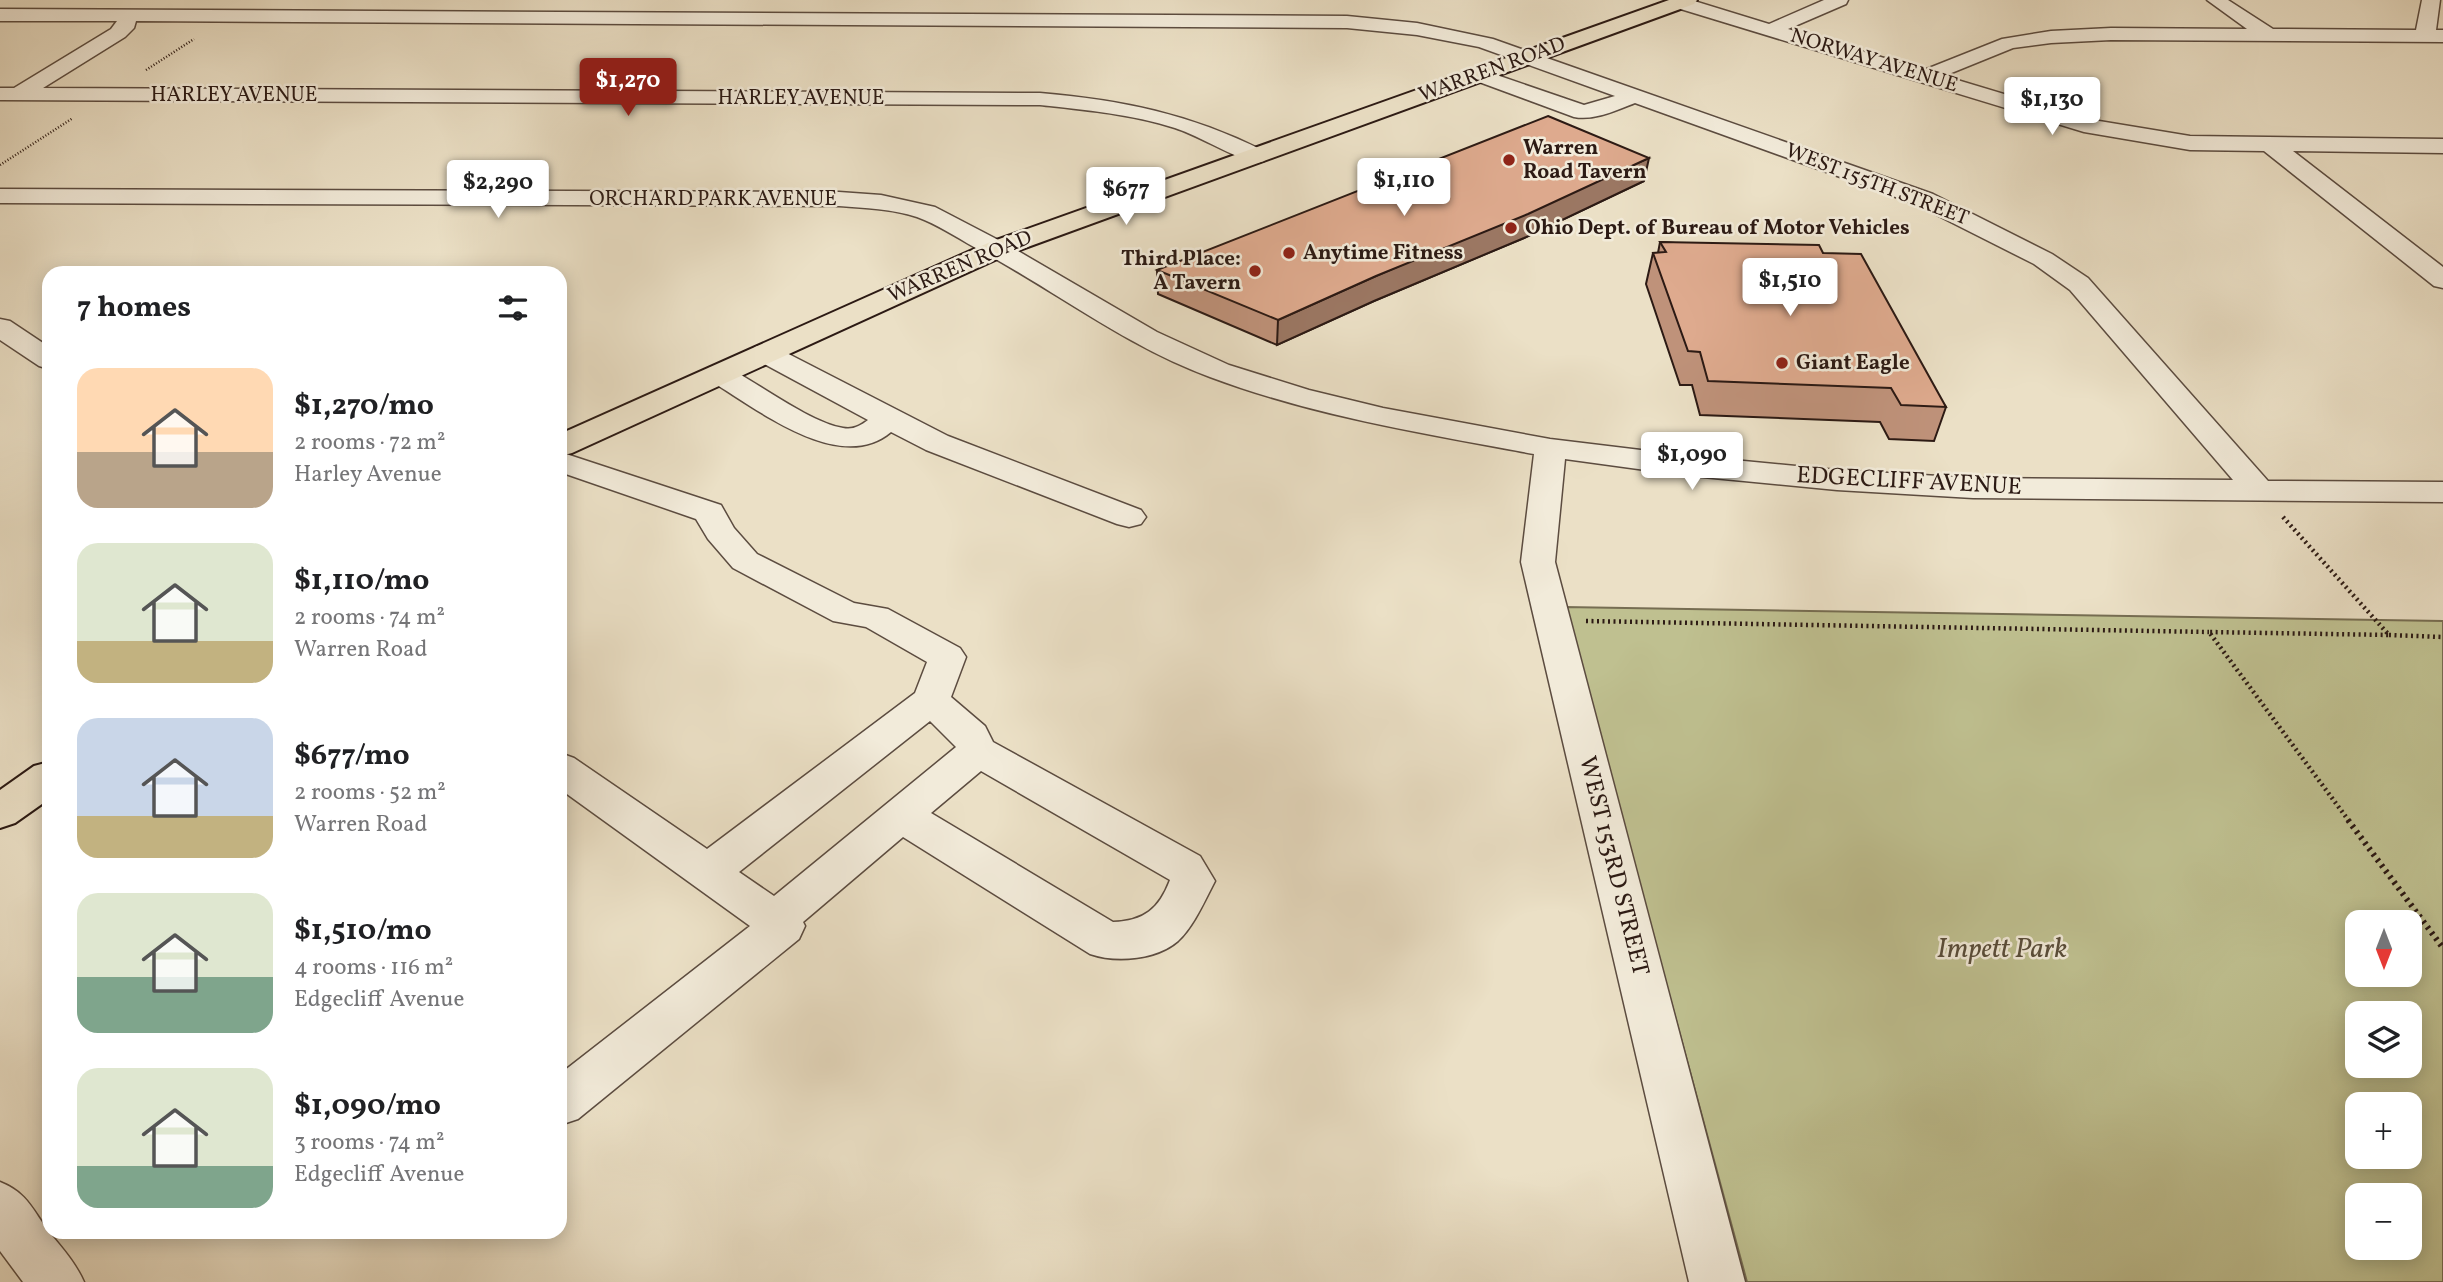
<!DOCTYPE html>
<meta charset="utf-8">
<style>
body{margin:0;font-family:Vollkorn,serif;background:#f6f6f6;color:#202124;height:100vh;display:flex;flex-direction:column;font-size:26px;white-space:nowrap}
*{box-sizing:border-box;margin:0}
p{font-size:23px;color:#757577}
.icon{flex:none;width:38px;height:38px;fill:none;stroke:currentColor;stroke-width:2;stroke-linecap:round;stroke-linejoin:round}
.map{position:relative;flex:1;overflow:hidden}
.side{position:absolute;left:42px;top:266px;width:525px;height:973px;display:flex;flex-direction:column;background:#fff;border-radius:21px;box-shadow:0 4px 18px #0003}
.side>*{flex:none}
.needle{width:46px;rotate:180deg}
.fabs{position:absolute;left:2345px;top:910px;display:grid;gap:14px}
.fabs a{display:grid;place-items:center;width:77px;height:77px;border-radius:14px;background:#fff;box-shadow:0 4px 18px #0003;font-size:35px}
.price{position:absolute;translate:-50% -60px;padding:0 16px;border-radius:7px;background:#fff;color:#222;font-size:23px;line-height:46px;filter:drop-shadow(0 2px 4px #0008)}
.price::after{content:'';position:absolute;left:50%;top:42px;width:21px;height:16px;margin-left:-10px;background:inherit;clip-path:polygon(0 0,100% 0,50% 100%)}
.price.current{background:#8f2418;color:#fff}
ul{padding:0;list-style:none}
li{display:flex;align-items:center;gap:21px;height:175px;padding:0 35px}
li span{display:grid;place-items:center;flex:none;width:196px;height:140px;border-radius:21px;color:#555}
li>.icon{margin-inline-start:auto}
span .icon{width:84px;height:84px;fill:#fffc;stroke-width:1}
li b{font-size:30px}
h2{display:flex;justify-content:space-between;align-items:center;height:84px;padding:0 35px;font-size:30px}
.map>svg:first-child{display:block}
</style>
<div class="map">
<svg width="2443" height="1282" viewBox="0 0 2443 1282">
<rect width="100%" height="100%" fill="#ebe0c6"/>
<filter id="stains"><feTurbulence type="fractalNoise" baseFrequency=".00286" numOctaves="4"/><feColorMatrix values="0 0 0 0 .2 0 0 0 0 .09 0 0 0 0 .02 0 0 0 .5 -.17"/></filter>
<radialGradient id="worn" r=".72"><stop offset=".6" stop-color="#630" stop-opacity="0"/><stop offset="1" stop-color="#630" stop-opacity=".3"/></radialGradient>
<!-- green -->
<path fill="#bfc090" stroke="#766d52" stroke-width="2" fill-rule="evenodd" d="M1564,607L2443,621V1282H1747ZM2357,922H2410V975H2357ZM2357,1013H2410V1066H2357ZM2357,1104H2410V1157H2357ZM2357,1195H2410V1248H2357Z"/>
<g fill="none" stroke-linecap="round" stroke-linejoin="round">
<defs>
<path id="minor" d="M1674,0H1691L1769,24L1824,0H1848L1846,4L1788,29L1924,70L2002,39L2051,31L2111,28L2247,29L2207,0H2228L2273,29L2416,30L2422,0H2440L2436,30H2443V42L2111,40L2051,43L2013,48L1944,76L2087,119L2190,136L2443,139V153L2293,151L2443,267V288L2434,286L2264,151L2190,150L2084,132L1674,7L1672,3Z
M0,9L1347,16L1417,23L1493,39L1933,194L2052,254L2088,278L2268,481L2443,482V502L1973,498L1837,490L1682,475L1565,459L1555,562L1745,1282H1689L1521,562L1534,454C1425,434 1314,416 1210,377C1125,346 1053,289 974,247C956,237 937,224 917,217C892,209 865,208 839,206L0,203V189L839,192L881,195L935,207L1006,244L1157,332L1229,365L1309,390L1383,408L1550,439L1682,455L1837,470L1973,478L2233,480L2070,290L2034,264L1915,204L1635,103C1617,110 1594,121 1574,117L1471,79L1468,75L1471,71H1485L1584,105L1615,96L1479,47L1417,35L1347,28L136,21L134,28L125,37L43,88L1040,93C1122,100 1190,114 1264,151L1267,156L1264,161L1256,163C1230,156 1202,137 1175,128C1132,114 1085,110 1040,105L0,100V88H14L111,29L117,21H0Z
M0,319L10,321L49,347V369L39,366L0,340Z
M765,344L775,347L948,436L1141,510L1146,517L1141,524L1129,527L1117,524L926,450L891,432C839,476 755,407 709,380L704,374L709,368L719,365L729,368C759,384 811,423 843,428C853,430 860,426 868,420L755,359L751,353L755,347Z
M560,452L721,505L734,528L757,554L854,603L888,609L960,648L966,657L951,697L985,726L993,742L1200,856L1215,881C1205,900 1194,926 1178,941C1156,960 1116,963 1090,954L903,837L803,922L805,926L799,939L578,1119L560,1125V1074L750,926L560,789V753L574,758L707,849L915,693L927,662L866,627L833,621L733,568L708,539L696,519L560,472ZM930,721L956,747L774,896L739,872ZM981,771L1170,880C1159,909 1144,921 1113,922L931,813Z
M0,1182C28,1193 33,1211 49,1232C62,1248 75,1262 84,1282H23L0,1251Z"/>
<path id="major" d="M1669,0H1697L1694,4L1006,255L572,453L560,456V434L988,243Z
M49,762V799L15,823L0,828V790L34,766Z"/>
</defs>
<!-- minor casing -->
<use href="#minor" stroke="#5c4c40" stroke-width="3"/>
<!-- major casing -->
<use href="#major" stroke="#2c1a14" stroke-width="4"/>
<!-- path-far2 -->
<path stroke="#2c1a14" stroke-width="2.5" stroke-dasharray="1 2" stroke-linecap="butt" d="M146,70L194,39
M0,165L73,118"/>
<!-- path-far1 -->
<path stroke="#2c1a14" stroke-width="4.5" stroke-dasharray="2 3.5" stroke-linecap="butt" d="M2283,517L2389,635L2209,632L2349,821
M1586,621L2209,632
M2389,635L2443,637"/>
<!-- path -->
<path stroke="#2c1a14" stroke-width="6" stroke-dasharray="2.5 4.5" stroke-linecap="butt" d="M2348,820L2443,948"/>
<!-- minor -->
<use href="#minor" fill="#f2ebda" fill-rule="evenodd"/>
<!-- major -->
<use href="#major" fill="#ebe0c6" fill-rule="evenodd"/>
</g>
<!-- wall -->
<path fill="#bf927a" stroke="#2c1a14" stroke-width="2" d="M1644,181L1524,238L1374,301L1277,345L1158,294L1157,270Z
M1660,242L1823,253L1946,407L1934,441L1889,439L1880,422L1700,415L1692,385H1680L1646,284L1653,253H1658Z"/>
<!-- shaded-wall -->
<path fill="#9b7763" stroke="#2c1a14" stroke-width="2" d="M1649,158L1644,181L1524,238L1374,301L1277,345L1278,320L1376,276Z"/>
<!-- building -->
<path fill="#deaa8e" stroke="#2c1a14" stroke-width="2" d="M1548,116L1649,158L1528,214L1376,276L1278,320L1157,270Z
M1660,242L1819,245L1823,253L1861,254L1946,407L1901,405L1891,388L1708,381L1700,352L1688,351L1653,253L1666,252Z"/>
<!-- markers -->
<g fill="#8f2418" stroke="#f2ebda" stroke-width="2.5">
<circle cx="1509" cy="160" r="7"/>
<circle cx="1511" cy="228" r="7"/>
<circle cx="1289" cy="253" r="7"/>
<circle cx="1255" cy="271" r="7"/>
<circle cx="1782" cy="363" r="7"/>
</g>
<g text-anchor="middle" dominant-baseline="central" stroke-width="5" stroke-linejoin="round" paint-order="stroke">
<!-- far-street labels -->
<g font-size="21" fill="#2c1a14" stroke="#f2ebda">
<text transform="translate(1874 61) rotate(17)">NORWAY AVENUE</text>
<text transform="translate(1492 70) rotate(-20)">WARREN ROAD</text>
<text x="234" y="95">HARLEY AVENUE</text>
<text x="801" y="98">HARLEY AVENUE</text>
<text transform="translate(1877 185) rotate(21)">WEST 155TH STREET</text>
<text x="713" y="199">ORCHARD PARK AVENUE</text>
<text transform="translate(960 267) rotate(-23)">WARREN ROAD</text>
</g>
<!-- far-poi labels -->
<g font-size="21" font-weight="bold" fill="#2c1a14" stroke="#f2ebda" text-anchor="start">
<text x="1523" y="148">Warren<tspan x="1523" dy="24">Road Tavern</tspan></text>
<text x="1525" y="228">Ohio Dept. of Bureau of Motor Vehicles</text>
<text x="1303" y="253">Anytime Fitness</text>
<text x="1241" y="259" text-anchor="end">Third Place:<tspan x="1241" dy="24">A Tavern</tspan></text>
<text x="1796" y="363">Giant Eagle</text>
</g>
<!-- street labels -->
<g font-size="24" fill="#2c1a14" stroke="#f2ebda">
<text transform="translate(1909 482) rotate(3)">EDGECLIFF AVENUE</text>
<text transform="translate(1613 866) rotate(76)">WEST 153RD STREET</text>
</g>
<!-- near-park labels -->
<g font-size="28" font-style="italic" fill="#584c39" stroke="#f2ebda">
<text x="2002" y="949">Impett Park</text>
</g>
</g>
<rect width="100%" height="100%" filter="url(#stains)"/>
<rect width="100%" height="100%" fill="url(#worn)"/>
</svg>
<div class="fabs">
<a><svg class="needle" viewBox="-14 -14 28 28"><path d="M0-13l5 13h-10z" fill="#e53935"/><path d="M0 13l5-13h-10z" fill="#757577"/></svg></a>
<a><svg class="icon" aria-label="layers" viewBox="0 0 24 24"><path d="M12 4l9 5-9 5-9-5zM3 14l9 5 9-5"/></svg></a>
<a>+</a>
<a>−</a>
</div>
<b class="price current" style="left:628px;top:118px">$1,270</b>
<b class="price" style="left:2052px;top:137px">$1,130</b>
<b class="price" style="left:1404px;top:218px">$1,110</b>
<b class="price" style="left:498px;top:220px">$2,290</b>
<b class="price" style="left:1126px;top:227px">$677</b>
<b class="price" style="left:1790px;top:318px">$1,510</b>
<b class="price" style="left:1692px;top:492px">$1,090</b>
<section class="side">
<h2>7 homes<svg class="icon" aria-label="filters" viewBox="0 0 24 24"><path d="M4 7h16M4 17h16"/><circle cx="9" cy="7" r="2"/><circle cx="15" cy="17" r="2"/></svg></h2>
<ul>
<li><span style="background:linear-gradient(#ffd9b3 60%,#b9a48a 0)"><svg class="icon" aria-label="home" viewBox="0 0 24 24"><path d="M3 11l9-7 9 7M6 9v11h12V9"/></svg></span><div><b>$1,270/mo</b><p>2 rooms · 72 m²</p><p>Harley Avenue</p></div></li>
<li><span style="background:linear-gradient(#dfe7d0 70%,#c2b280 0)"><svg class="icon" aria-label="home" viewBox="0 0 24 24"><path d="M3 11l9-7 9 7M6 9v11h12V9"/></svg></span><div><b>$1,110/mo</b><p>2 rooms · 74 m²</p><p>Warren Road</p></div></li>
<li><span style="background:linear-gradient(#c9d6e8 70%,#c2b280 0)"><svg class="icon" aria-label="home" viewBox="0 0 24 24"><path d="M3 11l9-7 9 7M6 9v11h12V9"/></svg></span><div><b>$677/mo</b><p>2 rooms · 52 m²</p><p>Warren Road</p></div></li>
<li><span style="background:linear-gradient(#dfe7d0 60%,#7fa58c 0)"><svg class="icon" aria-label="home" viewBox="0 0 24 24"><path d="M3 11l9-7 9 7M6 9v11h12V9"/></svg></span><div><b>$1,510/mo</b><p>4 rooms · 116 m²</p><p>Edgecliff Avenue</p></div></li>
<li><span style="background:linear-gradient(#dfe7d0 70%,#7fa58c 0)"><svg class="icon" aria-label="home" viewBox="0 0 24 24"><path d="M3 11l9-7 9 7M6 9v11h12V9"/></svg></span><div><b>$1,090/mo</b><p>3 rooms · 74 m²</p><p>Edgecliff Avenue</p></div></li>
</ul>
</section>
</div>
